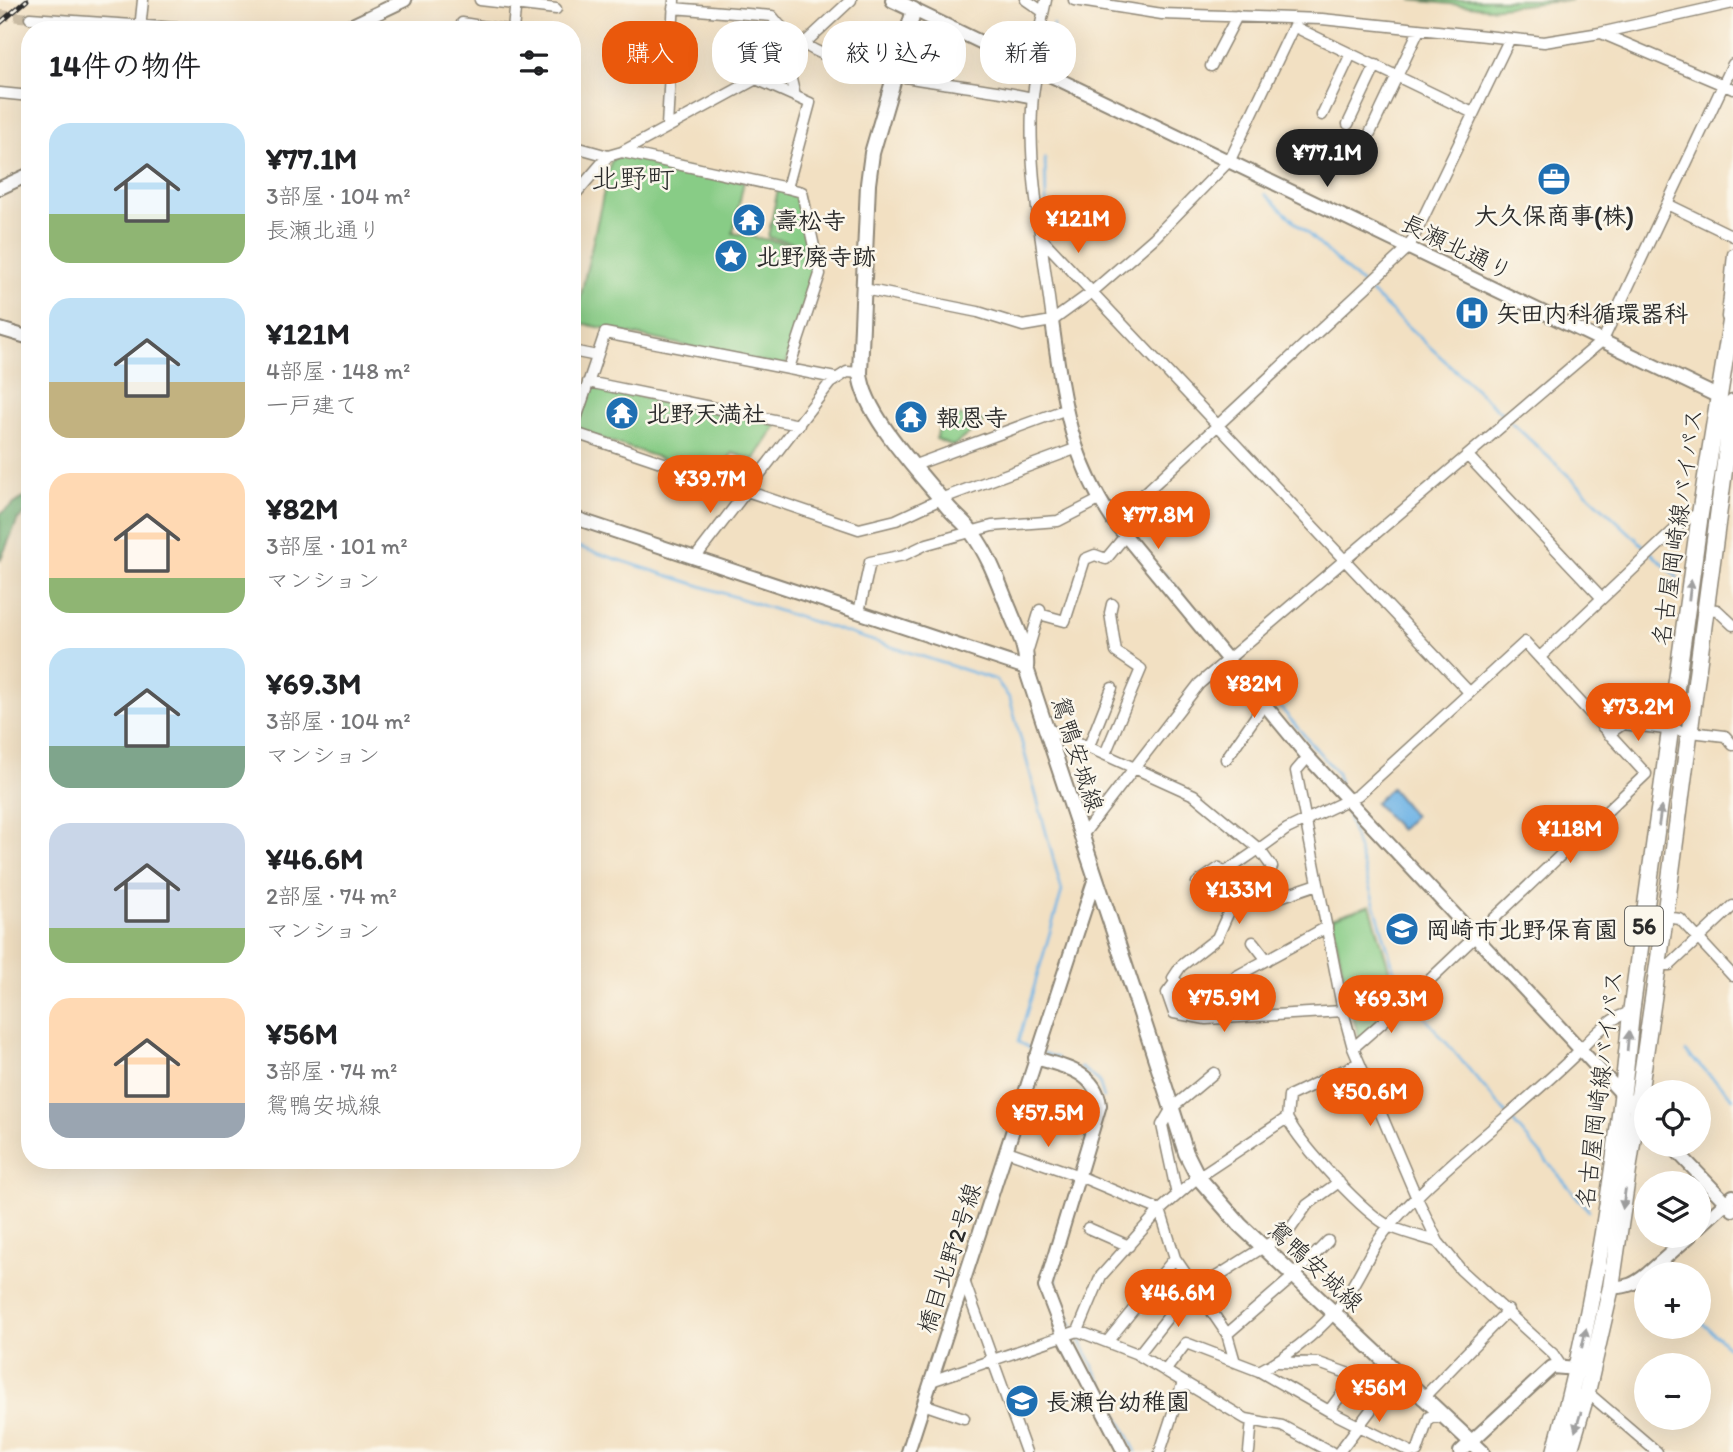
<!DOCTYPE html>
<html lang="ja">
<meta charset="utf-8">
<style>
body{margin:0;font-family:Itim,"Klee One",sans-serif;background:#f2f2f2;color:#202124;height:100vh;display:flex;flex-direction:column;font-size:26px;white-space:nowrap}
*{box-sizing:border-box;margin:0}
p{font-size:23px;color:#757577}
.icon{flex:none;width:38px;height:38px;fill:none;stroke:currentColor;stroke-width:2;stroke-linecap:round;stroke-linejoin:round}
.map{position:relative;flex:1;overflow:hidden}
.drawer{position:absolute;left:21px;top:21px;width:560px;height:1148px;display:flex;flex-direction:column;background:#fff;border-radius:28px;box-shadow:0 7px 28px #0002}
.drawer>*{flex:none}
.banner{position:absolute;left:602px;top:21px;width:665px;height:63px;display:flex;gap:14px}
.buttons{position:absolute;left:1634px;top:1080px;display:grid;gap:14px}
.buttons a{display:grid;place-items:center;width:77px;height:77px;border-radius:50%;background:#fff;box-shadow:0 7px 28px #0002;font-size:35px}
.price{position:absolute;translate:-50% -60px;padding:0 16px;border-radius:24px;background:#ea580c;color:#fff;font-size:23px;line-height:46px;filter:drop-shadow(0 2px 4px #0008)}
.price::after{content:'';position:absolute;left:50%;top:42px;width:21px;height:16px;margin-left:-10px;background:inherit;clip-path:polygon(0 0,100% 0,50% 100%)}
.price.selected{background:#222;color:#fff}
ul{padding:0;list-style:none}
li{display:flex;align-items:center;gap:21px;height:175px;padding:0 28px}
li span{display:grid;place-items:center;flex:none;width:196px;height:140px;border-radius:21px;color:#555}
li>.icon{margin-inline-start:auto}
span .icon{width:84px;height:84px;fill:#fffc;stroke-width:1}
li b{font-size:30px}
h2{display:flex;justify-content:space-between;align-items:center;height:84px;padding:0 28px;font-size:30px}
.tag{padding:0 24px;border-radius:28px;background:#fff;box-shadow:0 7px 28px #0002;font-size:24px;line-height:63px}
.tag.selected{background:#ea580c;color:#fff}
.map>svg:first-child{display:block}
</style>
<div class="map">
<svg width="1733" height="1452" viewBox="0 0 1733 1452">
<rect width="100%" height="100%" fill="#fbf7ec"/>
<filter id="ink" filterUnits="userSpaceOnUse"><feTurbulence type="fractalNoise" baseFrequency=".0143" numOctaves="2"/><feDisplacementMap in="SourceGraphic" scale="14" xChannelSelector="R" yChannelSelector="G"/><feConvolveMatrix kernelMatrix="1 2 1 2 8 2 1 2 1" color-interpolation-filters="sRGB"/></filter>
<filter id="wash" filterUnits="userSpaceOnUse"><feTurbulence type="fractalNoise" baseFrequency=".00686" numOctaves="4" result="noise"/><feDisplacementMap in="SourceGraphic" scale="28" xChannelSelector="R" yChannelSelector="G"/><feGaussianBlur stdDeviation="1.57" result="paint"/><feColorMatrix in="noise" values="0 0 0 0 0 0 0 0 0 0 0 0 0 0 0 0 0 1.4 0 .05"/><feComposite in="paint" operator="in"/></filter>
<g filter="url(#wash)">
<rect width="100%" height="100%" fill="#f2e0c2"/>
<!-- green -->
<path fill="#88cc86" stroke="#5a7c58" stroke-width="2" d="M1411,0H1572L1488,8Z
M766,24L785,37L804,40L786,54L759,39Z
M624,156L744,181L733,233L809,248L816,274L785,367L575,322L610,164L614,157Z
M778,189L799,193L809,246L768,237Z
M589,385L777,425L754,460L732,453L720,478L576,430Z
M944,412L985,421L953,446L936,439Z
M1370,905L1394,985L1405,1000L1361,1042L1351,1011L1332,918Z"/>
<!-- forest -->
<path fill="#6eb073" stroke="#4c6e4f" stroke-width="2" d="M30,493V510L18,519L0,561V514Z"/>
<!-- water -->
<path fill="#70b4e5" stroke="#4e7088" stroke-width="2" d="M1391,788L1414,816L1400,830L1375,803Z"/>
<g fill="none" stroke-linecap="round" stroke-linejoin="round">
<!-- stream -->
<path stroke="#70b4e5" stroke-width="2.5" d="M1050,57L1053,24
M1045,158L1047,242
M1265,194L1363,285
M1367,289L1507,418
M1511,422L1678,578
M572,545L996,680L1010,699L1062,891L1018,1042L1034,1050
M1164,573L1337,773L1339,782
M1345,806L1399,986L1407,995
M1411,1001L1506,1113
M1686,1052L1733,1098
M1044,1053L1057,1058
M1080,1067L1099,1081L1104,1098
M1510,1118L1589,1211
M1056,1270V1296L1074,1328
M1699,1320L1733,1351
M1077,1334L1136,1452"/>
</g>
</g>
<g filter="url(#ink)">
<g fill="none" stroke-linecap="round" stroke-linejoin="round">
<!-- minor-tunnel -->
<path stroke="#cabca4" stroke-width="10" stroke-dasharray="10 5" stroke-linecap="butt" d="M0,15L30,18"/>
<defs>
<path id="minor" d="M480,0L556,9
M1026,0L1042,11
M1074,0L1162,14L1322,19L1544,42L1600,33L1733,3
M673,8L772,16C820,82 957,79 1032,98
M30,18L206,30
M462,23L505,30
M1295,27L1473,113
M140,29L143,0
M513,30L516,0
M1601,33L1733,89
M786,59L795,96
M1032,66L1046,0
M1211,66L1237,16
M1038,69C1020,131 1044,254 1052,321
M756,79L810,103L787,188L802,192L820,274L789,368
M0,93L30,96
M1322,115L1351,54
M1348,124L1376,65
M667,126L674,0
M1370,133L1419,30
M572,146L608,156
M622,152L787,188
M572,198L608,156L622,152L756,79L793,54L851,0
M1667,204L1733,236
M1041,238L1469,692
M864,289L978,312L1023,326L1052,321L1092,292L1154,238L1230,160L1297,19
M1727,317L1733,254
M572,351L597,356
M588,382L799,425
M572,431L605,333L835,378
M572,432L859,529L896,520L943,498L1075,449
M1468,456L1602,598
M915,465L1064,410
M1114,522L1409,247L1509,40
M695,558L830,383L847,372L860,373
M1706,609L1717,610L1733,625
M859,612L870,562L904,555L927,544L992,526L1058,521L1099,500
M1039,614L1065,621L1085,559L1095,555L1106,559L1125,536
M1026,656L1040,610
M1540,657L1686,519L1700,514
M1046,728L1194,795L1259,849L1287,829L1358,795L1525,642L1646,774L1418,991L1353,1048
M1608,734L1623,724L1725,736L1733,745
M1089,746L1112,688
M1105,754L1141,669L1116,652L1110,613L1112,604
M1308,757L1296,771L1343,1011L1353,1048L1416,1196L1438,1242L1461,1270L1553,1354L1561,1366
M1226,759L1263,706
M1081,837L1199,684L1603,340L1733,64
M1197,883L1219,868L1224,873L1259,849L1272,867L1262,886L1231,907L1217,938L1181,966L1173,978L1185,991L1213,989L1327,927
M1258,888L1271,900L1318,884
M1665,917L1680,919L1733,976
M1253,942L1267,960
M1658,965H1670L1733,906
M1176,981L1167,993L1174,1013L1206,1019L1343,1011
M1287,1118L1289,1096L1359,1063
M1007,1151L1079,1176L1160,1210
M1177,1195L1162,1125L1172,1108L1214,1073
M1160,1210L1175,1258L1227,1334L1235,1362
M1088,1228L1129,1246
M964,1281L1026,1452
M1197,1289L1289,1231L1307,1205L1339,1182
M1078,1331L1101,1276L1160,1210L1198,1177L1287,1118C1302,1146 1364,1214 1391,1227C1406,1233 1422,1237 1438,1242
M1227,1334L1294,1276L1328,1241
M1107,1342L1175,1258
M1138,1355L1194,1284
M1277,1362L1319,1363L1355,1376L1403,1381
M1165,1371L1186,1343L1259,1371C1285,1358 1315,1335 1334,1313C1357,1286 1368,1249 1392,1223C1446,1162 1514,1114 1573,1057C1587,1043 1611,1014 1631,1013
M1259,1371L1329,1411L1355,1376
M931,1381L1078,1331L1135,1353L1246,1419L1282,1426L1331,1452
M1587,1392L1657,1452
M1422,1399L1508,1310
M923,1404L964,1418
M1329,1411L1411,1452
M1160,1452L1183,1382
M1249,1452L1252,1420
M1339,1452L1373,1407L1403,1381
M1417,1452L1429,1417H1442"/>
<path id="tertiary" d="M914,10L1717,396
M342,30L405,0
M0,188L30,174
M1052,321C1063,399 1069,456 1114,522L1308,757L1647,1121
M0,329L30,338
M572,517L1026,668
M1035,1058C1064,1066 1096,1072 1100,1105L1045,1287L1063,1334L1124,1452
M1670,1144L1733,1210
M1699,1227L1733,1196
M1647,1274L1690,1236
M1611,1287C1626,1288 1635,1284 1647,1274
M908,1452L1095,878
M1460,1452L1552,1367L1577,1369"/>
<path id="secondary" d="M893,0L914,10L872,153L868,184L860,373C863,414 920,473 947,506C955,516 966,523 973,534C990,557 999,585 1010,611C1017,629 1028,649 1026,668C1079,830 1135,991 1186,1153L1198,1177L1240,1225L1482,1452"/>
<path id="primary" d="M1555,1452C1595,1307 1617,1163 1631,1013L1700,514L1733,309
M1569,1452L1587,1392L1611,1287L1665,917L1733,403"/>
</defs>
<!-- minor casing -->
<use href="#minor" stroke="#8e8676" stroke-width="13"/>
<!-- tertiary casing -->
<use href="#tertiary" stroke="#8e8676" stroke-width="16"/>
<!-- secondary casing -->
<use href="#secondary" stroke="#8e8676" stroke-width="18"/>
<!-- primary casing -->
<use href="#primary" stroke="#8e8676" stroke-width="19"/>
<!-- minor -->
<use href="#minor" stroke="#fff" stroke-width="10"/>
<!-- tertiary -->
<use href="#tertiary" stroke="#fff" stroke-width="12"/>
<!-- secondary -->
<use href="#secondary" stroke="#fff" stroke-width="14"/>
<!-- primary -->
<use href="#primary" stroke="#fff" stroke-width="16"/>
<defs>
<path id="rail" d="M0,23L27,0"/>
</defs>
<!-- rail casing -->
<use href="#rail" stroke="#2b2b2b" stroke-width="5"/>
<!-- rail -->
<use href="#rail" stroke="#fbf7ec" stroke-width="2.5" stroke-dasharray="8" stroke-linecap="butt"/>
</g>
<!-- one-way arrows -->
<defs><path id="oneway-solid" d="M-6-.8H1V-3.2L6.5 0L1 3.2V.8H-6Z" transform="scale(1.75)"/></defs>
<g fill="#a0a0a0">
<use href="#oneway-solid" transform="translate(1690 590) rotate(-83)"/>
<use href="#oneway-solid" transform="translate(1660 816) rotate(-82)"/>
<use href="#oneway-solid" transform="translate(1628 1041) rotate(-85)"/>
<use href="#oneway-solid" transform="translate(1624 1199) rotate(98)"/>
<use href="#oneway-solid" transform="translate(1584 1338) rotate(-77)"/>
<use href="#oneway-solid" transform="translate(1578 1422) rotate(107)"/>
</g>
</g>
<!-- icons -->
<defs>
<symbol id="office-disc" viewBox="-11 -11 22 22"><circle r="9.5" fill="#1f6fb2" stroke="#fbf7ec"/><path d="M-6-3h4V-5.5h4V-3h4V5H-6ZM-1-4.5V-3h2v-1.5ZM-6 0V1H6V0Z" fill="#fff"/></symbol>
<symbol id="temple-disc" viewBox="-11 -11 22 22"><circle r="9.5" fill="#1f6fb2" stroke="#fbf7ec"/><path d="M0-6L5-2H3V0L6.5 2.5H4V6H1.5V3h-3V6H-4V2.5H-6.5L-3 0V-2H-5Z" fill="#fff"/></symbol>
<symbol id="sight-disc" viewBox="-11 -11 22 22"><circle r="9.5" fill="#1f6fb2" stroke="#fbf7ec"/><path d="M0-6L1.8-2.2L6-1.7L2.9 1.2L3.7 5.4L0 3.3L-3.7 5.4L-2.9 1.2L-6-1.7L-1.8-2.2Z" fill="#fff"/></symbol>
<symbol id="hospital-disc" viewBox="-11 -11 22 22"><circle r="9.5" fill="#1f6fb2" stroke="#fbf7ec"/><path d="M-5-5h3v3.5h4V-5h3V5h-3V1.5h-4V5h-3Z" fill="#fff"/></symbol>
<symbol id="school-disc" viewBox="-11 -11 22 22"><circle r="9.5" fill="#1f6fb2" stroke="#fbf7ec"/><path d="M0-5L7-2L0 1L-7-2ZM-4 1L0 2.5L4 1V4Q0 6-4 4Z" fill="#fff"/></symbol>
</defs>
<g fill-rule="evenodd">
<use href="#office-disc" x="1535" y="160" width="38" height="38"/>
<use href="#temple-disc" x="730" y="201" width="38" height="38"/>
<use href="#sight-disc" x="712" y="237" width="38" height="38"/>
<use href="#hospital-disc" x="1453" y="294" width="38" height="38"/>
<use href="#temple-disc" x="603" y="394" width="38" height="38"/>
<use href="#temple-disc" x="892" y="398" width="38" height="38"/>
<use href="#school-disc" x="1383" y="910" width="38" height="38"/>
<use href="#school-disc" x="1003" y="1382" width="38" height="38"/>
</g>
<g text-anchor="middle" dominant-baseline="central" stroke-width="5" stroke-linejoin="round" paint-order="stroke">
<!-- shield labels -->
<rect fill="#fbf7ec" stroke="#696865" stroke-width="2" x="1625" y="906.5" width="38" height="39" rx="5"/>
<g font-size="23" font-weight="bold" fill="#2b2b2b">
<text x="1644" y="926">56</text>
</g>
<!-- poi labels -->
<g font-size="24" font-weight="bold" fill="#2b2b2b" stroke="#fbf7ec" text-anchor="start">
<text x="1554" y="215" text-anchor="middle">大久保商事(株)</text>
<text x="774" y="220">壽松寺</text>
<text x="756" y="256">北野廃寺跡</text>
<text x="1496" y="313">矢田内科循環器科</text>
<text x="646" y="413">北野天満社</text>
<text x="936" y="417">報恩寺</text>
<text x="1426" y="929">岡崎市北野保育園</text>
<text x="1046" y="1401">長瀬台幼稚園</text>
</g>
<!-- street labels -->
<g font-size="24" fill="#2b2b2b" stroke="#fbf7ec">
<text transform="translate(1457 247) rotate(26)">長瀬北通り</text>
<text transform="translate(1677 527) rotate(-82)">名古屋岡崎線バイパス</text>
<text transform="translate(1078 754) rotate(72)">鴛鴨安城線</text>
<text transform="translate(1599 1089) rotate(-83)">名古屋岡崎線バイパス</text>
<text transform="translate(949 1258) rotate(-72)">橋目北野2号線</text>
<text transform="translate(1316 1266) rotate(43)">鴛鴨安城線</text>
</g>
<!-- quarter labels -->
<g font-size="28" fill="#2b2b2b" stroke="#fbf7ec">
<text x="633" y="178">北野町</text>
</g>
</g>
</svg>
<div class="buttons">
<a><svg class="icon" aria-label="locate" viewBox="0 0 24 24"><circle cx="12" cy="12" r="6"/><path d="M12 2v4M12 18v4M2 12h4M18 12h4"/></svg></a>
<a><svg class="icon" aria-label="layers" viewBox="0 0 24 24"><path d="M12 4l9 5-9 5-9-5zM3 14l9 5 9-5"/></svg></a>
<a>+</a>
<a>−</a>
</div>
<b class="price selected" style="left:1327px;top:189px">¥77.1M</b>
<b class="price" style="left:1078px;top:255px">¥121M</b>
<b class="price" style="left:710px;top:515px">¥39.7M</b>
<b class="price" style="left:1158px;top:551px">¥77.8M</b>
<b class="price" style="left:1254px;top:720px">¥82M</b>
<b class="price" style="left:1638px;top:743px">¥73.2M</b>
<b class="price" style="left:1570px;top:865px">¥118M</b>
<b class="price" style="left:1239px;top:926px">¥133M</b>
<b class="price" style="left:1224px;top:1034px">¥75.9M</b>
<b class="price" style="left:1391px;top:1035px">¥69.3M</b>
<b class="price" style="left:1370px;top:1128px">¥50.6M</b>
<b class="price" style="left:1048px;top:1149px">¥57.5M</b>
<b class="price" style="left:1178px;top:1329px">¥46.6M</b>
<b class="price" style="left:1379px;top:1424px">¥56M</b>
<div class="banner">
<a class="tag selected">購入</a>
<a class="tag">賃貸</a>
<a class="tag">絞り込み</a>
<a class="tag">新着</a>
</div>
<section class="drawer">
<h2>14件の物件<svg class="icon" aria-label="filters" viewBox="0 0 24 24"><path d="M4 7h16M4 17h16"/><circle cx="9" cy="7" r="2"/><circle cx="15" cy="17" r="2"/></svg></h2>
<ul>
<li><span style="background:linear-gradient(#bfe0f5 65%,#8fb573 0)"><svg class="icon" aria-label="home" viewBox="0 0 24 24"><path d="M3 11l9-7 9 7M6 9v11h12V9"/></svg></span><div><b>¥77.1M</b><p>3部屋 · 104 m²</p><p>長瀬北通り</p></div></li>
<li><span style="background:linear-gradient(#bfe0f5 60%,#c2b280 0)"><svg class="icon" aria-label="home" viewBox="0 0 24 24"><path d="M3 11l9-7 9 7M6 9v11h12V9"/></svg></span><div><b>¥121M</b><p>4部屋 · 148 m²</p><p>一戸建て</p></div></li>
<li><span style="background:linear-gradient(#ffd9b3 75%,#8fb573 0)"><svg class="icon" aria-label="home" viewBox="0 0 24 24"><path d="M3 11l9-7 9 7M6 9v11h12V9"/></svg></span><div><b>¥82M</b><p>3部屋 · 101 m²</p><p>マンション</p></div></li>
<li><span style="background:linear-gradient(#bfe0f5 70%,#7fa58c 0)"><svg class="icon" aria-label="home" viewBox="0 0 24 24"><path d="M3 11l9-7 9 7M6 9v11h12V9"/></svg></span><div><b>¥69.3M</b><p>3部屋 · 104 m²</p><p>マンション</p></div></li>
<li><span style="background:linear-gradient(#c9d6e8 75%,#8fb573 0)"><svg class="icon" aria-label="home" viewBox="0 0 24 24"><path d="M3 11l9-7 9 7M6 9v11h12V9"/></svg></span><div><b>¥46.6M</b><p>2部屋 · 74 m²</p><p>マンション</p></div></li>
<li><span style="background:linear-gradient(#ffd9b3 75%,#9aa5b1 0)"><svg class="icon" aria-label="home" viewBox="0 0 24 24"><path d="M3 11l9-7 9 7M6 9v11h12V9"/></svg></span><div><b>¥56M</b><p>3部屋 · 74 m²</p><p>鴛鴨安城線</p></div></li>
</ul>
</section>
</div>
